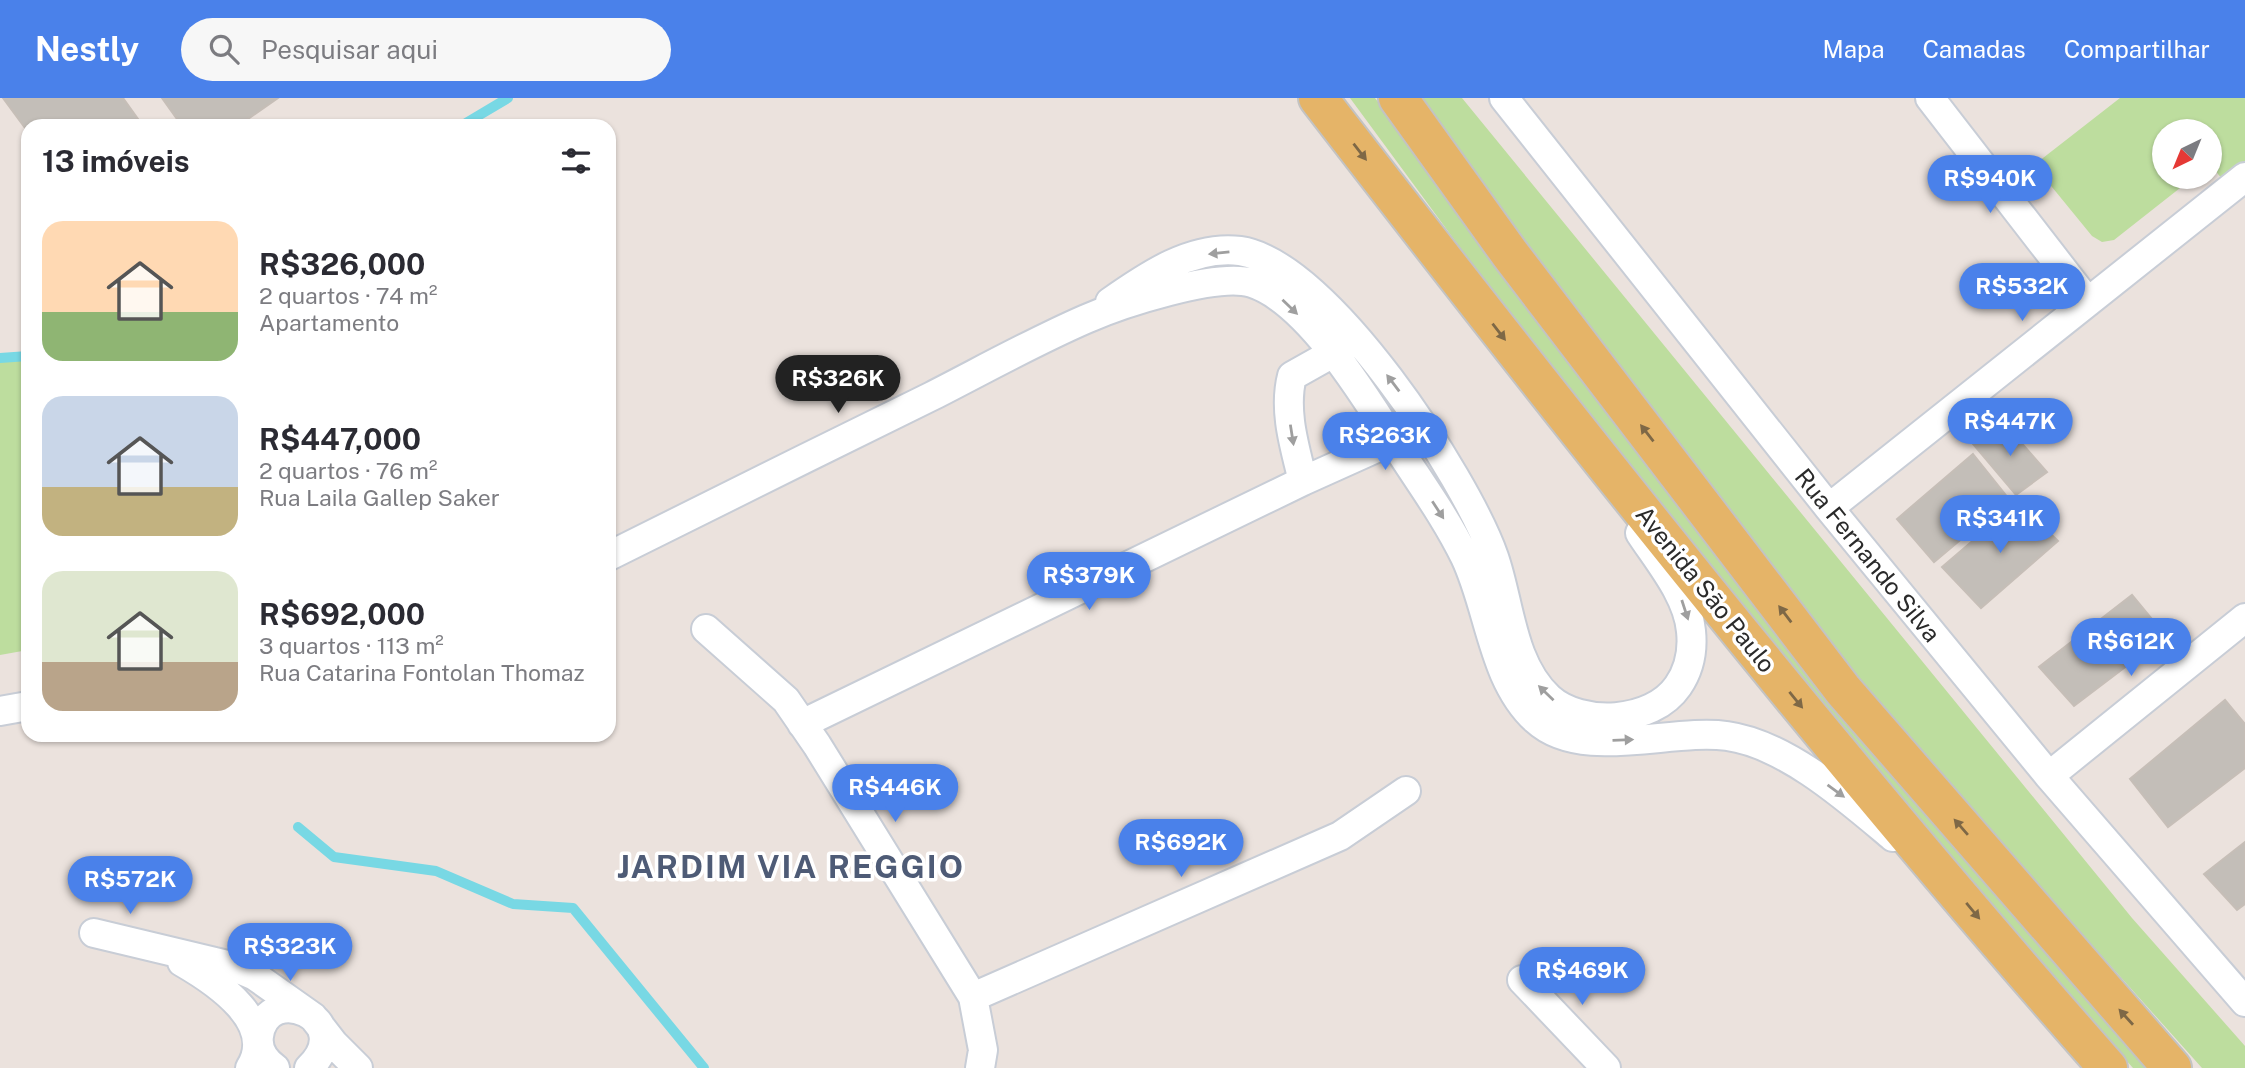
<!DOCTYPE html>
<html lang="pt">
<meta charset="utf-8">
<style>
body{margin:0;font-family:"Public Sans",sans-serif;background:#f7f7f7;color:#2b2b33;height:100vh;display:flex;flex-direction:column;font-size:26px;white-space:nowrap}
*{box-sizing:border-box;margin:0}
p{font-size:23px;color:#7c7c81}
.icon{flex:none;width:38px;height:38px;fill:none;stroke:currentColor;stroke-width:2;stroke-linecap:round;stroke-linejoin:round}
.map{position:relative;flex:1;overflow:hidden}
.drawer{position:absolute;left:21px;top:21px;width:595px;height:623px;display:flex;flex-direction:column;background:#fff;border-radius:21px;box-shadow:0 2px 5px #0004}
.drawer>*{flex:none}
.needle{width:46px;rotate:223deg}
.tools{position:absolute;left:2152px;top:21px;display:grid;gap:14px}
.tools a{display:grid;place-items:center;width:70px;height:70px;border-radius:50%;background:#fff;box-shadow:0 2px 5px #0004;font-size:35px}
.price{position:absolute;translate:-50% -60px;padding:0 16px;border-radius:24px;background:#4a81ea;color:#fff;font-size:23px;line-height:46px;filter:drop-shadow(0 2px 4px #0008)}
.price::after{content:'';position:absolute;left:50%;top:42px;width:21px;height:16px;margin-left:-10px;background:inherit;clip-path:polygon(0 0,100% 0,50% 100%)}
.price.current{background:#222;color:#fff}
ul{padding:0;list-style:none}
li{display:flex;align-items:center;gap:21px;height:175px;padding:0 21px}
li span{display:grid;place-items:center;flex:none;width:196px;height:140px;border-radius:21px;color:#555}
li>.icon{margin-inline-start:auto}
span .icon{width:84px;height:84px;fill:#fffc;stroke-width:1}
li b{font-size:30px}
h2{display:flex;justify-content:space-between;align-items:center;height:84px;padding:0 21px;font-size:30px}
header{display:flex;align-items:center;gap:42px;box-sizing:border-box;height:98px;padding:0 35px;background:#4a81ea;color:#fff}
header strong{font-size:33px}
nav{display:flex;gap:38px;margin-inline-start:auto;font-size:24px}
.search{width:490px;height:63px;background:#f7f7f7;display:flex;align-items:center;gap:18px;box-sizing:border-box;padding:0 24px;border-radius:38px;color:#7c7c81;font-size:26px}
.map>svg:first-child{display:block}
</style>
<header>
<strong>Nestly</strong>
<div class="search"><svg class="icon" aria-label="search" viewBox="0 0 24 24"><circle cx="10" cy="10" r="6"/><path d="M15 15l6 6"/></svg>Pesquisar aqui</div>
<nav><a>Mapa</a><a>Camadas</a><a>Compartilhar</a></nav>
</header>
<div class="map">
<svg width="2245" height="970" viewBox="0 0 2245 970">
<rect width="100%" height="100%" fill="#ebe2dd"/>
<!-- green -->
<path fill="#bddd9e" d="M1350,0H1375L1783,531L2159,970H2133L1896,704L1520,231Z
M1422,0H1462L2132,820L2245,948V970H2202L1921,656L1787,490L1631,290Z
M2120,0H2245V63L2222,81L2210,66V33H2165V79H2194L2114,142L2102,144L2092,138L2034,67Z
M28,258V552L0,557V260Z"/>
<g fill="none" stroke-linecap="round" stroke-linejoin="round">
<!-- stream -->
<path stroke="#78d8e4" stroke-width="10" d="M461,28L508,0
M0,260L28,258
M298,729L334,759L436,773L513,806L573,810L704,970"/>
</g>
<!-- building -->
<path fill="#c3beb8" stroke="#c6beb7" stroke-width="2" d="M3,0H123L143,28H28V34Z
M162,0H278L238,28H182Z
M2003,324L2047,374L2016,397L1973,346Z
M1973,356L2009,401L1934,464L1897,421Z
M2018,404L2058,443L1981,510L1942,469Z
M2132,497L2166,538L2074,608L2039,569Z
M2225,602L2245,626V670L2168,729L2130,681Z
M2245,744V806L2237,812L2204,776Z"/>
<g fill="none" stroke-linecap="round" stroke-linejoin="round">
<defs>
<path id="street" d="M1504,0L1829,410L2049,678L2245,904
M1930,0L2088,204
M1110,204C1147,178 1192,147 1240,153C1327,165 1466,379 1494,459C1510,505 1511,565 1549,600C1581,629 1652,626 1678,588C1689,572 1693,552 1691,533C1688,498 1659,464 1640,435
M1303,383C1295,350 1283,313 1292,278L1349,246
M1829,410L2245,79
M609,458C717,404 824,351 932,298C983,272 1033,244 1086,221C1120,206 1217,174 1252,185C1311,204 1372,310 1405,361C1426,393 1448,424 1465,459C1490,511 1492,582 1536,622C1582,664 1671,630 1727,638C1786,646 1849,702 1893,739
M706,531L786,602L817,647L973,899L983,952L980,970
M0,613L28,608
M802,626L1303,383L1403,338L1409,339
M2049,678L2245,520
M94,835L232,868L255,878L313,919L334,946L358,970
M182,864C215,883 279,925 250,970
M1522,882L1606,970
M973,899L1340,738L1406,693
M275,970C264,962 257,952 259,938C267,881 359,922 309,970"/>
<path id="primary" d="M1318,0C1573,330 1832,657 2108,970
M1398,0L1510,156L1843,592L2172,970"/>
</defs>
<!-- street casing -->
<use href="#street" stroke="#c8cdd6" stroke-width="32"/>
<!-- primary casing -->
<use href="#primary" stroke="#c3c3c3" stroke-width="42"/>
<!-- street -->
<use href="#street" stroke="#fff" stroke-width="28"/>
<!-- primary -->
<use href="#primary" stroke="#e5b468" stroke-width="38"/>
</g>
<!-- one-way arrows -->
<defs><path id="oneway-solid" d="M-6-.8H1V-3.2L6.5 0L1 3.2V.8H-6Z" transform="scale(1.75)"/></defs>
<g fill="#7e6846">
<use href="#oneway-solid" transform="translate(1360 54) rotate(52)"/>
<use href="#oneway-solid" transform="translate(1499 234) rotate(52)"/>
<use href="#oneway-solid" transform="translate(1647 335) rotate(-128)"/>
<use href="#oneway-solid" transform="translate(1785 516) rotate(-127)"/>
<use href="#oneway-solid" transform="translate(1796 602) rotate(51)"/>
<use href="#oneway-solid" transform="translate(1961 729) rotate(-131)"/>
<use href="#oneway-solid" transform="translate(1973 813) rotate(50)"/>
<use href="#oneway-solid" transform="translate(2126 919) rotate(-132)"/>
</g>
<g fill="#9f9f9f">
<use href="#oneway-solid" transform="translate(1219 155) rotate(174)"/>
<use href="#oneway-solid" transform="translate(1290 209) rotate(44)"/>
<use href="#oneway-solid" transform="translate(1393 285) rotate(-127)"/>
<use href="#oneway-solid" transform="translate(1292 337) rotate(81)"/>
<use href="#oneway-solid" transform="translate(1438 412) rotate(57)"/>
<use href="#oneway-solid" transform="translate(1685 512) rotate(72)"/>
<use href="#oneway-solid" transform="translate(1546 595) rotate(-136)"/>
<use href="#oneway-solid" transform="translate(1623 642) rotate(-2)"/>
<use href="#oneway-solid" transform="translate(1836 693) rotate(36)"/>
</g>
<g text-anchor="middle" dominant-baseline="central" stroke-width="7" stroke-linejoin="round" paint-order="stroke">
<!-- street labels -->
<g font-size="24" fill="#2a2a2a" stroke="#fff">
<text transform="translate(1868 457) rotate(51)">Rua Fernando Silva</text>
<text transform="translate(1706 491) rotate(51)">Avenida São Paulo</text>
</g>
<!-- district labels -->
<g font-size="32" font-weight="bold" letter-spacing="2" fill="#4e5b76" stroke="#fff">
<text x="791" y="768">JARDIM VIA REGGIO</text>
</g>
</g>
</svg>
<div class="tools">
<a><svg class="needle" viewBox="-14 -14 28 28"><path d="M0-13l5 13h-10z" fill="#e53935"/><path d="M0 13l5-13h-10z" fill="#7c7c81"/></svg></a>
</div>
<b class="price" style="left:1990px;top:117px">R$940K</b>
<b class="price" style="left:2022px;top:225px">R$532K</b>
<b class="price current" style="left:838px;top:317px">R$326K</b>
<b class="price" style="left:2010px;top:360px">R$447K</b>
<b class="price" style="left:1385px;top:374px">R$263K</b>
<b class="price" style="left:2000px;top:457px">R$341K</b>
<b class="price" style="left:1089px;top:514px">R$379K</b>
<b class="price" style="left:2131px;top:580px">R$612K</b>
<b class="price" style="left:895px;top:726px">R$446K</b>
<b class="price" style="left:1181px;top:781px">R$692K</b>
<b class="price" style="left:130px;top:818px">R$572K</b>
<b class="price" style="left:290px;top:885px">R$323K</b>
<b class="price" style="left:1582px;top:909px">R$469K</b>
<section class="drawer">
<h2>13 imóveis<svg class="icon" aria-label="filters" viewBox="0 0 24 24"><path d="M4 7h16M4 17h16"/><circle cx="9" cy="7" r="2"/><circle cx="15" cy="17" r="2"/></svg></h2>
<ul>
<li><span style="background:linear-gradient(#ffd9b3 65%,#8fb573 0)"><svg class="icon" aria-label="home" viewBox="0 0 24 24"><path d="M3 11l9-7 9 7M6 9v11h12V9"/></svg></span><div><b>R$326,000</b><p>2 quartos · 74 m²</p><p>Apartamento</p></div></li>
<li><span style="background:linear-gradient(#c9d6e8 65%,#c2b280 0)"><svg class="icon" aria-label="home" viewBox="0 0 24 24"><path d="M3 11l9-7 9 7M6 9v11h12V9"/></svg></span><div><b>R$447,000</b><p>2 quartos · 76 m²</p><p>Rua Laila Gallep Saker</p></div></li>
<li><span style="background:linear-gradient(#dfe7d0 65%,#b9a48a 0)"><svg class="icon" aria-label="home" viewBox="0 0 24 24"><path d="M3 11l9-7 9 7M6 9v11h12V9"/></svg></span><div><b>R$692,000</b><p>3 quartos · 113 m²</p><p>Rua Catarina Fontolan Thomaz</p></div></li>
</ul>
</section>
</div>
